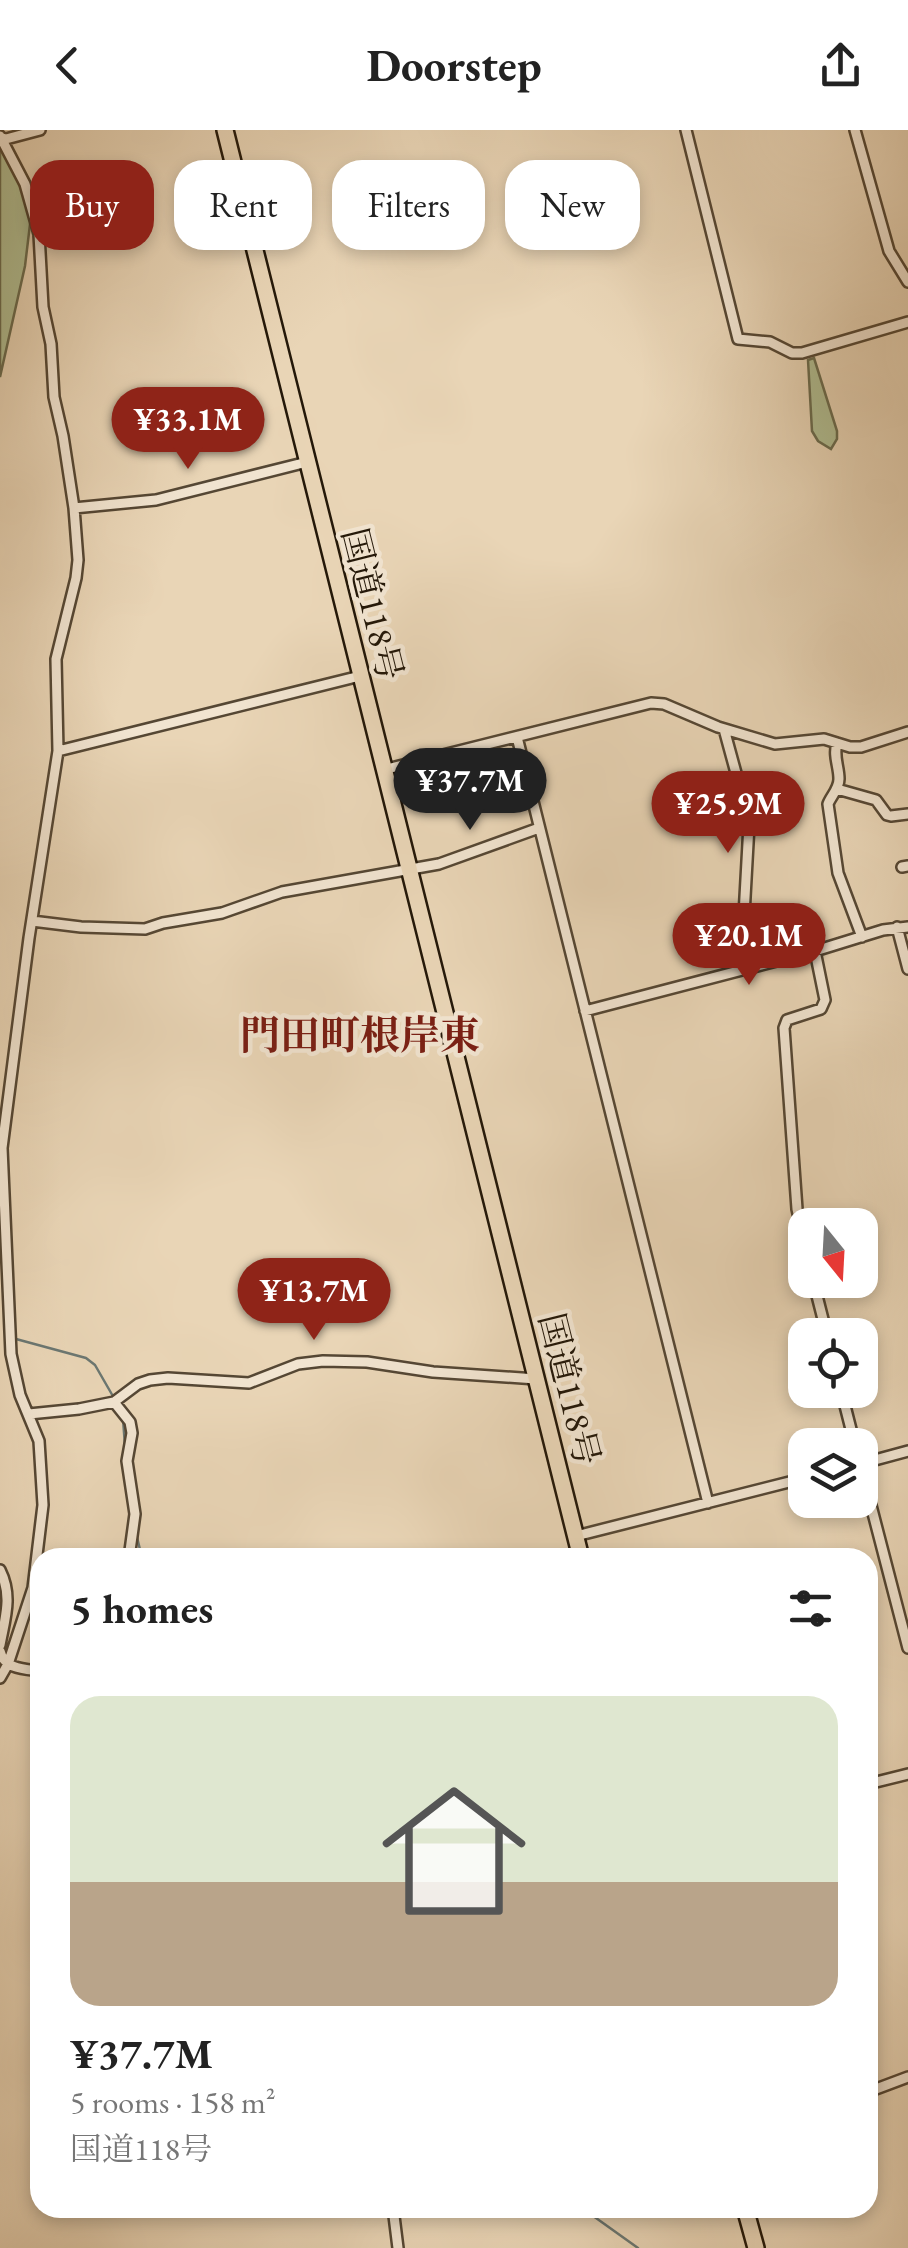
<!DOCTYPE html>
<meta charset="utf-8">
<style>
body{margin:0;font-family:"EB Garamond","Noto Serif JP",serif;background:#f2f2f2;color:#222;height:100vh;display:flex;flex-direction:column;font-size:38px;white-space:nowrap}
*{box-sizing:border-box;margin:0}
p{font-size:32px;color:#767676}
.icon{flex:none;width:55px;height:55px;fill:none;stroke:currentColor;stroke-width:2;stroke-linecap:round;stroke-linejoin:round}
.map{position:relative;flex:1;overflow:hidden}
.side{position:absolute;left:30px;top:1418px;width:848px;height:670px;display:flex;flex-direction:column;background:#fff;border-radius:30px;box-shadow:0 5px 15px #0003}
.side>*{flex:none}
.guide{position:absolute;left:30px;top:30px;width:850px;height:90px;display:flex;gap:20px}
.needle{width:65px;rotate:162deg}
.tools{position:absolute;left:788px;top:1078px;display:grid;gap:20px}
.tools a{display:grid;place-items:center;width:90px;height:90px;border-radius:20px;background:#fff;box-shadow:0 5px 15px #0003;font-size:50px}
.price{position:absolute;translate:-50% -85px;padding:0 22px;border-radius:35px;background:#8f2418;color:#fff;font-size:32px;line-height:65px;filter:drop-shadow(0 2px 5px #0008)}
.price::after{content:'';position:absolute;left:50%;top:60px;width:30px;height:22px;margin-left:-15px;background:inherit;clip-path:polygon(0 0,100% 0,50% 100%)}
.price.on{background:#222;color:#fff}
ul{padding:0;list-style:none}
li{display:grid;align-content:center;gap:20px;height:530px;padding:0 40px}
li+li{border-top:2px solid #e0e0e0}
li span{display:grid;place-items:center;height:310px;border-radius:30px;color:#555}
li>.icon{margin-inline-start:auto}
span .icon{width:180px;height:180px;fill:#fffc;stroke-width:1}
li b{font-size:42px}
h2{display:flex;justify-content:space-between;align-items:center;height:120px;padding:0 40px;font-size:42px}
.chip{padding:0 35px;border-radius:30px;background:#fff;box-shadow:0 5px 15px #0003;font-size:35px;line-height:90px}
.chip.on{background:#8f2418;color:#fff}
header{display:flex;justify-content:space-between;align-items:center;height:130px;padding:0 40px;background:#fff;font-size:45px;font-weight:700}
.map>svg:first-child{display:block}
</style>
<header><svg class="icon" aria-label="back" viewBox="0 0 24 24"><path d="M15 5l-7 7 7 7"/></svg>Doorstep<svg class="icon" aria-label="share" viewBox="0 0 24 24"><path d="M12 15V3M7 8l5-5 5 5M5 13v7h14v-7"/></svg></header>
<div class="map">
<svg width="908" height="2118" viewBox="0 0 908 2118">
<rect width="100%" height="100%" fill="#e9d5b6"/>
<filter id="stains"><feTurbulence type="fractalNoise" baseFrequency=".002" numOctaves="4"/><feColorMatrix values="0 0 0 0 .2 0 0 0 0 .09 0 0 0 0 .02 0 0 0 .5 -.17"/></filter>
<radialGradient id="worn" r=".72"><stop offset=".6" stop-color="#630" stop-opacity="0"/><stop offset="1" stop-color="#630" stop-opacity=".3"/></radialGradient>
<!-- green -->
<path fill="#b0be93" stroke="#6a6b4e" stroke-width="2.5" d="M0,15L14,40L31,86L25,136L0,247Z
M814,228L837,301V309L831,319L818,311L812,301L808,230Z"/>
<g fill="none" stroke-linecap="round" stroke-linejoin="round">
<!-- stream -->
<path stroke="#6b7772" stroke-width="2.5" d="M16,1209L86,1228L95,1235L114,1268
M123,1289L125,1316
M136,1403L142,1428
M582,2078L638,2118"/>
<defs>
<path id="minor" d="M686,0L738,209L770,212L792,223H802L908,192
M855,0L889,121L908,152
M0,6L25,54L39,104L43,177L51,214L54,267L63,306L74,378L78,430L76,448L56,529L58,621L29,808L2,1018L11,1224L20,1265L39,1311L43,1375L33,1458L8,1534L0,1548
M1,8L6,9L40,0
M74,378L156,370L307,332
M724,599L745,676L749,695L744,785L745,789L773,801L778,831
M517,607L708,1373
M837,613C833,626 839,636 839,649C839,659 831,666 828,674L838,743L862,807
M58,621L360,546
M383,640L651,573L664,574L718,597L775,614L824,609L850,617H861L908,602
M837,659L876,670L887,685L891,686L908,684
M902,737L908,736
M32,791L81,797L145,799L163,793L222,783L282,762L439,734L539,698
M897,797L908,839
M585,881L815,821L883,800L908,797
M805,1115L797,1079L784,898L787,890L821,879L825,870L815,821
M813,1150L827,1205
M841,1260L855,1315
M114,1272L130,1292L132,1303L127,1331L135,1384L129,1428
M29,1284L79,1279L114,1272L138,1254L150,1250L168,1248L249,1253L298,1234L323,1231L367,1232L433,1242L536,1249
M860,1333L908,1518
M860,1334L908,1321
M576,1406L805,1348
M0,1440C13,1466 5,1488 0,1515
M0,1521C4,1539 24,1539 40,1541
M868,1654L908,1644
M868,1962L908,1947
M393,2078L398,2118"/>
<path id="trunk" d="M225,0L581,1428
M745,2078L756,2118"/>
</defs>
<!-- minor casing -->
<use href="#minor" stroke="#554734" stroke-width="14"/>
<!-- trunk casing -->
<use href="#trunk" stroke="#241809" stroke-width="20"/>
<!-- minor -->
<use href="#minor" stroke="#f1e4d0" stroke-width="9"/>
<!-- trunk -->
<use href="#trunk" stroke="#e9d5b6" stroke-width="15"/>
</g>
<g text-anchor="middle" dominant-baseline="central" stroke-width="9" stroke-linejoin="round" paint-order="stroke">
<!-- street labels -->
<g font-size="35" fill="#241809" stroke="#f1e4d0">
<text transform="translate(373 474) rotate(76)">国道118号</text>
<text transform="translate(570 1259) rotate(76)">国道118号</text>
</g>
<!-- quarter labels -->
<g font-size="40" font-weight="bold" fill="#7a1f14" stroke="#f1e4d0">
<text x="360" y="905">門田町根岸東</text>
</g>
</g>
<rect width="100%" height="100%" filter="url(#stains)"/>
<rect width="100%" height="100%" fill="url(#worn)"/>
</svg>
<div class="tools">
<a><svg class="needle" viewBox="-14 -14 28 28"><path d="M0-13l5 13h-10z" fill="#e53935"/><path d="M0 13l5-13h-10z" fill="#767676"/></svg></a>
<a><svg class="icon" aria-label="locate" viewBox="0 0 24 24"><circle cx="12" cy="12" r="6"/><path d="M12 2v4M12 18v4M2 12h4M18 12h4"/></svg></a>
<a><svg class="icon" aria-label="layers" viewBox="0 0 24 24"><path d="M12 4l9 5-9 5-9-5zM3 14l9 5 9-5"/></svg></a>
</div>
<b class="price" style="left:188px;top:342px">¥33.1M</b>
<b class="price on" style="left:470px;top:703px">¥37.7M</b>
<b class="price" style="left:728px;top:726px">¥25.9M</b>
<b class="price" style="left:749px;top:858px">¥20.1M</b>
<b class="price" style="left:314px;top:1213px">¥13.7M</b>
<div class="guide">
<a class="chip on">Buy</a>
<a class="chip">Rent</a>
<a class="chip">Filters</a>
<a class="chip">New</a>
</div>
<section class="side">
<h2>5 homes<svg class="icon" aria-label="filters" viewBox="0 0 24 24"><path d="M4 7h16M4 17h16"/><circle cx="9" cy="7" r="2"/><circle cx="15" cy="17" r="2"/></svg></h2>
<ul>
<li><span style="background:linear-gradient(#dfe7d0 60%,#b9a48a 0)"><svg class="icon" aria-label="home" viewBox="0 0 24 24"><path d="M3 11l9-7 9 7M6 9v11h12V9"/></svg></span><div><b>¥37.7M</b><p>5 rooms · 158 m²</p><p>国道118号</p></div></li>
</ul>
</section>
</div>
